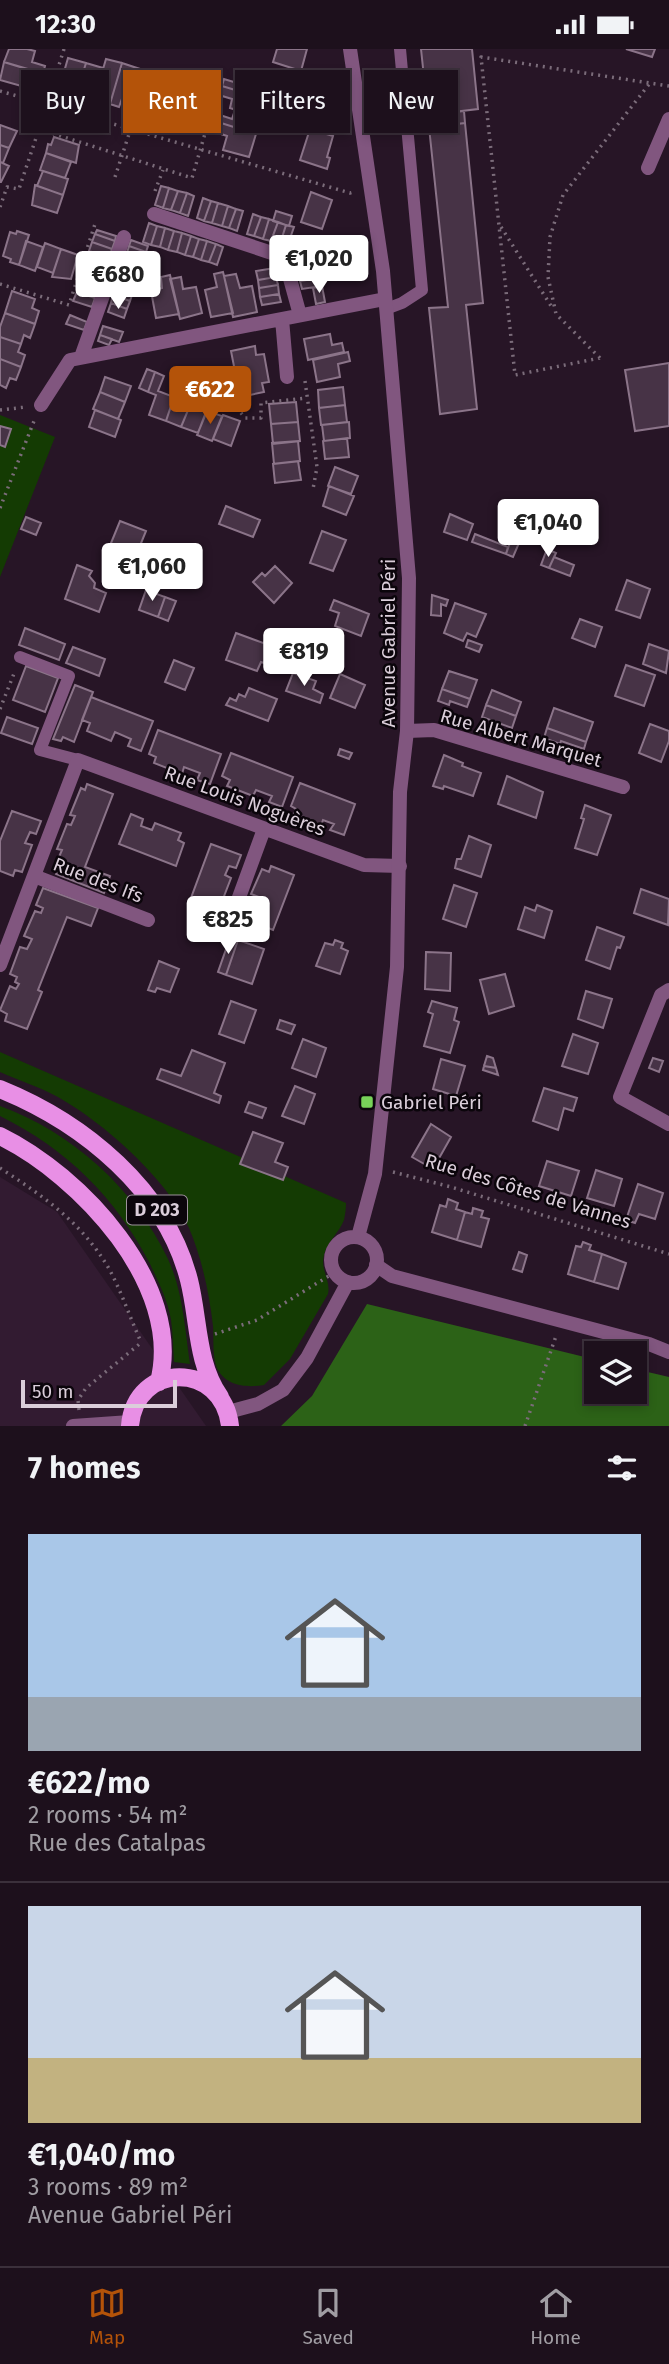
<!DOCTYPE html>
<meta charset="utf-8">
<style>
body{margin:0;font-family:"Fira Sans",sans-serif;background:#2a1e29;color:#f1f3f6;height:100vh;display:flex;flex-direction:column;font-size:26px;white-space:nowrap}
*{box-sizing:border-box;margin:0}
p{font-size:23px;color:#a09da3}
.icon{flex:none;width:38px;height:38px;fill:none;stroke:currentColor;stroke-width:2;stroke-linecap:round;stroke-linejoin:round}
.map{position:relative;height:1377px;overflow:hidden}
.details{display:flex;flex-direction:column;background:#1d101c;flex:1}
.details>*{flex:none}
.guide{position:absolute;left:21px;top:21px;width:628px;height:63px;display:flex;gap:14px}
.buttons{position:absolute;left:584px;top:1292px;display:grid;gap:14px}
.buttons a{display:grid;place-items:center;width:63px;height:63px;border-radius:0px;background:#1d101c;box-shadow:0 4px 10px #0003,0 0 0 2px #3b303b;font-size:35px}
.scale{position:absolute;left:21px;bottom:18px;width:156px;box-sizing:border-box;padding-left:7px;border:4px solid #dbceda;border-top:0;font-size:19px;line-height:24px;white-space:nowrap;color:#dbceda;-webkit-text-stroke:5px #0b050b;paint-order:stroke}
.price{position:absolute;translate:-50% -60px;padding:0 16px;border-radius:7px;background:#fff;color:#222;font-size:23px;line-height:46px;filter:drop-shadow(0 2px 4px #0008)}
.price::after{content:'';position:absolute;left:50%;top:42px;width:21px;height:16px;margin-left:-10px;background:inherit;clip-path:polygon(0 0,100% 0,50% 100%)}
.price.active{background:#b45309;color:#fff}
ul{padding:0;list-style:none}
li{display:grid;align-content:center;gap:14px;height:371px;padding:0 28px}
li+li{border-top:2px solid #3b303b}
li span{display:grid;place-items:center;height:217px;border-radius:0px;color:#555}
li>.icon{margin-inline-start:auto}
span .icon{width:126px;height:126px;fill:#fffc;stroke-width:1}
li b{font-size:30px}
h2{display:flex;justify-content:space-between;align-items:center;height:84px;padding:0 28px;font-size:30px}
.pill{padding:0 24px;border-radius:0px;background:#1d101c;box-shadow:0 4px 10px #0003,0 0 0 2px #3b303b;font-size:24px;line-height:63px}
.pill.active{background:#b45309;color:#fff}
.status{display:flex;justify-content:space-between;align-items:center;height:49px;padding:0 35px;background:#1d101c;direction:ltr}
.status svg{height:19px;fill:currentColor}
.tab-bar{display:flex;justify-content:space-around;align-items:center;height:98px;border-top:2px solid #3b303b;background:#1d101c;font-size:19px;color:#a09da3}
.tab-bar a{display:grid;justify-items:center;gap:4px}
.tab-bar .active{color:#b45309}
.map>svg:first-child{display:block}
</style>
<div class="status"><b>12:30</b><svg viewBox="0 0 49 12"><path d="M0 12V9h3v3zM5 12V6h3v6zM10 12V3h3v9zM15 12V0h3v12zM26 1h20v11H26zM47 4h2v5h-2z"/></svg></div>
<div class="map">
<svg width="669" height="1377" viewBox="0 0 669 1377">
<rect width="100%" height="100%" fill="#271526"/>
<!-- built -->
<path fill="#321b31" d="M0,1128L57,1163L206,1377H0Z"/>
<!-- green -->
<path fill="#143b03" d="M0,366L55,388L0,528Z
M0,1003L346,1154C346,1160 345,1166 344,1171C339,1184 327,1193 324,1206C320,1221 331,1231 328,1245L290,1310L264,1336C247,1339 225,1337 217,1319C212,1307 214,1290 213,1277C209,1243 202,1210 189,1179C169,1131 100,1070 54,1046C37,1037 18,1031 0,1023Z
M0,1057C72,1083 135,1140 168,1210C183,1242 185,1281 190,1315L174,1313C173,1299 173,1285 171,1271C168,1252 158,1232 150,1215C116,1149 67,1100 0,1067Z"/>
<!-- forest -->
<path fill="#2c6217" d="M367,1255L597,1311V1342H635V1320L669,1328V1377H281L312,1347Z"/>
<!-- building -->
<path fill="#473346" stroke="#8b7489" stroke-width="2" d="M9,0H27L35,2L32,13L45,17L43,25L4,13Z
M277,0H307L301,22L273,13Z
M421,0H472L478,60L428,66Z
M626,0H655L652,8Z
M68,9L86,14L73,56L66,54L71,40L60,37Z
M106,10L122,14L110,55L103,53L107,40L98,37Z
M4,13L31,21L25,38L0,31Z
M86,14L103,19L95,47L85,45L81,58L73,56Z
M122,14L140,20L132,46L124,44L119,58L110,55Z
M31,21L43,25L40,33L28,29Z
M240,25L266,32L262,49L222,37L224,30L237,34Z
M138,26L156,31L145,66L137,64L140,54L130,51Z
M175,30L191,35L180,76L171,74L176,60L167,57Z
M156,31L173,36L165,62L156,59L152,72L144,69Z
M191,35L208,41L200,67L192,66L187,78L180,76Z
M222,37L262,49L256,67L230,59L232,50L219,46Z
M235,61L261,69L256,85L218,73L220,66L232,70Z
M464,62L465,74L429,78L428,66Z
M218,73L256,85L249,108L223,101L227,87L215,83Z
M465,74L483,254L466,256L477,360L440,365L429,259L448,258L429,78Z
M0,76L17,82L9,99L0,96Z
M310,80L333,87L327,108L330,109L327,120L300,111Z
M54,88L79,96L76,114L46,104L48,95L51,96Z
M0,96L9,99L3,114L0,113Z
M46,104L71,113L65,129L40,121Z
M0,113L9,117L1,133H0Z
M43,122L68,130L63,146L37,137Z
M35,136L63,146L57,164L32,156Z
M161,137L169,139L163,159L155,156Z
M169,139L178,142L171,161L163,159Z
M178,142L187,144L180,164L171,161Z
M311,143L332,151L322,180L301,173Z
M187,144L194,147L188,167L180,164Z
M203,149L211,152L204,172L197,169Z
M211,152L218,154L212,174L204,172Z
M218,154L228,157L222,177L212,174Z
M228,157L236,160L229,179L222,177Z
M236,160L243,162L237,182L229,179Z
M276,162L292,167L289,177L273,172Z
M253,165L261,168L254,187L247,185Z
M261,168L269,170L263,190L254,187Z
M269,170L278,173L271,192L263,190Z
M278,173L286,176L280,195L271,192Z
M149,174L157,177L151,196L143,193Z
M286,176L294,178L287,198L280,195Z
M157,177L165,179L160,198L151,196Z
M165,179L174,182L168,201L160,198Z
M97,181L116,187L115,192L95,185Z
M17,182L29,186L19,216L10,213L11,210L3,207L10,183L16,185Z
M174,182L182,184L177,203L168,201Z
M182,184L191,187L185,206L177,203Z
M95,185L115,192L112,200L92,193Z
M191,187L199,190L193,208L185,206Z
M199,190L207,192L201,211L193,208Z
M131,191L148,197L146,203L129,197Z
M26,192L43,198L35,222L19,216Z
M207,192L216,195L209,213L201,211Z
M92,193L112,200L109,209L89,202Z
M45,194L61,200L53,224L37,218Z
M314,194L315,202L296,206L294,197Z
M216,195L223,198L217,216L209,213Z
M129,197L146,203L143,211L127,204Z
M61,200L78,206L71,230L52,228Z
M89,202L109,209L106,217L86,210Z
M315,202L317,211L297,215L296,206Z
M127,204L143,211L140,219L124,213Z
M86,210L106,217L103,225L83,218Z
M317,211L320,229L300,232L297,215Z
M124,213L140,219L138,227L121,221Z
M275,219L276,228L258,231L256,222Z
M121,221L138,227L135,236L119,230Z
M223,223L233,264L211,268L205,241L217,238L214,225Z
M82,225L101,232L98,241L79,234Z
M236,225L240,239L252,237L257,263L233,268L224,227Z
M170,226L179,265L156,269L151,242L162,239L161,228Z
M181,228L183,240L196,238L202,264L180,270L170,230Z
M276,228L278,236L259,239L258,231Z
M320,229L322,237L302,240L300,232Z
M79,234L98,241L95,249L77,243Z
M278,236L279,245L260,248L259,239Z
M116,237L133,243L130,252L113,246Z
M322,237L325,253L316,255L313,239Z
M12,242L35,250L32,259L39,262L35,275L5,264Z
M77,243L95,249L92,258L73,252Z
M279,245L281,253L262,256L260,248Z
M113,246L130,252L127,260L111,254Z
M111,254L127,260L124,269L108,263Z
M5,264L35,275L30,289L24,286L21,295L0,288V278Z
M70,266L87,273L84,281L66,275Z
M103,277L123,283L119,293L100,286Z
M330,285L332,296L342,294L344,303L308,311L304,290Z
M100,286L112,290L109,296L98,292Z
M0,288L21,295L18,303L25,306L21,318L0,310Z
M255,297L256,306L264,305L269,333L262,334L264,343L240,348L231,302Z
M348,303L350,312L338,315L340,328L317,333L313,311Z
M0,310L21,318L16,331L10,329L6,339L0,336Z
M669,314V377L635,382L625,321Z
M147,320L155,323L148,343L139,339Z
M155,323L164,327L158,342L174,348L166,372L149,366L156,346L148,343Z
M105,328L131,337L125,353L100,343Z
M343,338L345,356L319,359L318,341Z
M100,343L125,353L118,370L93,360Z
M174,348L191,354L181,378L166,372Z
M296,353L298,373L271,375L269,355Z
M191,354L207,360L198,384L181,378Z
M345,356L347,373L321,376L319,359Z
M95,361L121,371L115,388L89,378Z
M207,362L222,367L212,392L197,386Z
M223,366L240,372L231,397L213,390Z
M298,373L300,392L273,395L271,375Z
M349,373L350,389L324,392L322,376Z
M0,377L11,380L5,398L0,396Z
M347,389L349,408L325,410L323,392Z
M298,392L300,412L274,415L272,394Z
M298,412L301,431L275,434L273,415Z
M335,418L358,427L351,445L328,437Z
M329,437L354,447L346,466L323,457Z
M226,457L260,471L253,488L219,475Z
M450,465L473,475L467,491L444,483Z
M26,468L41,474L36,486L21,480Z
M120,472L146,482L135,509L109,499Z
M322,482L346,491L333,522L310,514Z
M475,485L508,498L506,505L472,493Z
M511,491L519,494L513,508L506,505Z
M547,500L556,504L549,519L541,516Z
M554,508L574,516L570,527L549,519Z
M77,516L92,522L89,527L95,534L94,539L106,544L99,563L65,550Z
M275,517L292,534L274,554L253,533L262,524L265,527Z
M627,531L650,540L640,569L616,561Z
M146,541L165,548L158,568L139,561Z
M432,546L448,551L446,557L441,555V567L431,566Z
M165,548L176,552L168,572L158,568Z
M334,551L369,565L361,587L335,577L339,564L330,561Z
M455,554L486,565L476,588L467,584L463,592L444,584Z
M580,570L602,578L595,598L572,589Z
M25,579L65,595L59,611L19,596Z
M236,584L263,594L266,592L275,596L276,598L272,609L267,607L264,614L261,613L257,622L226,611Z
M468,591L482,596L479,603L466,598Z
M649,595L669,602L666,624L643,615Z
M73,598L105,610L99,627L66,614Z
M174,611L194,619L185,641L165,633Z
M626,616L655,626L644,657L615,647Z
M26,617L58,629L45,663L13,651Z
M449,622L477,631L470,650L442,640Z
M293,624L316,632L313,640L323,645L320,654L286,642Z
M340,625L365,636L355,659L330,649Z
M75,636L93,643L74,693L63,688L61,692L53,690Z
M249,639L277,650L268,672L226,656L230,649L236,652L239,645L245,648Z
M442,640L470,650L467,658L450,652L449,656L438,652Z
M492,641L521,653L516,667L486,656Z
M91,648L153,672L141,702L128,697L131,690L115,683L111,692L87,682L90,674L82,671Z
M486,656L516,667L512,679L482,668Z
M554,659L593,673L586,693L547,679Z
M7,668L38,679L32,695L1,684Z
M650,675L669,682V692L661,713L639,704Z
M547,679L586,693L584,700L561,692L560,695L544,689Z
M158,681L221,705L210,735L197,731L200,724L184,718L182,725L154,714L156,708L149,705Z
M340,700L352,704L349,710L338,706Z
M231,704L293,728L282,758L269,753L272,747L256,741L253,747L227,737L230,731L222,727Z
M444,706L463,714L462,717L481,724L473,747L444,737L443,740L433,737Z
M507,727L543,743L536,769L498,755Z
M300,734L355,755L344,786L330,781L334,775L323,771L321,777L293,767L296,760L291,757Z
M87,735L113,745L85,818L110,827L104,844L56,825L62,809L59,808L62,801L57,800L67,775L71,776L75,767L70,766L81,739L85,741Z
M585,756L611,766L597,806L575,799L584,770L581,769Z
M12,762L41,772L36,785L30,783L25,794L32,796L22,823L15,821L13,827L0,822V792Z
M131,765L143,770L141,777L152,781L155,774L181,784L178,791L184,794L176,817L119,795Z
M469,787L491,796L481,828L455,819L457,810H461Z
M211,795L241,806L236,819L229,817L225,826L231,829L221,855L215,853L213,858L191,849Z
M271,817L294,826L273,881L243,869L248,856L254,859L259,848L251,845L262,820L269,823Z
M454,836L477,844L466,878L443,870Z
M43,839L98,859L91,877L67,868L38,941L42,943L27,980L5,972L7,965L0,961L10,937L16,940L19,935L15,933L17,928L10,925L20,898L27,900L32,890L24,887L35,862L41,864L43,859L36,856Z
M641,840L669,850L668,876L634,864Z
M537,856L552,862L544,889L518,880L525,858L535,862Z
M597,878L624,888L620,899L617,898L610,920L586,911Z
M230,889L238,891L226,926L218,923Z
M238,891L264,900L252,935L226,926Z
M335,891L343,894L341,899L348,902L340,925L316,917L325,894L333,896Z
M426,903L451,904L450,942L425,940Z
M159,912L179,920L170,943L157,939L155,943L148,941Z
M505,925L514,957L489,965L480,931Z
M586,942L612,950L603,979L578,970Z
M231,952L256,961L244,994L219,985Z
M432,952L457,959L454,971L459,973L450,1004L424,997L433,965L428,963Z
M280,971L295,976L291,985L277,980Z
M573,985L598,994L588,1025L562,1017Z
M303,990L326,999L316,1028L292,1019Z
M192,1001L225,1014L214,1044L221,1047L219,1054L157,1030L161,1020L181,1027Z
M487,1007L493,1009L496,1019L484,1017Z
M653,1009L663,1012L659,1023L649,1019Z
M441,1010L465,1017L456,1047L433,1040Z
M484,1017L496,1019L498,1026L483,1021Z
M295,1037L315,1045L304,1075L282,1067Z
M544,1039L577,1049L573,1062L564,1059L558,1081L533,1072Z
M249,1053L266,1059L262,1069L245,1063Z
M431,1075L451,1088L433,1120L412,1108Z
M253,1083L283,1094L275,1113L288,1118L283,1131L240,1115Z
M547,1112L579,1122L571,1147L539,1137Z
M596,1121L622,1130L614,1157L587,1149Z
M638,1135L663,1144L655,1170L639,1165L635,1174L626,1171Z
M448,1150L458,1154L456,1160L465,1163L457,1191L432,1183L440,1156L446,1158Z
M473,1159L483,1162L481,1168L489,1170L481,1198L457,1191L465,1163L472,1165Z
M583,1193L591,1196L589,1201L602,1205L594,1233L568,1225L576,1197L581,1198Z
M519,1203L527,1206L522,1223L513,1220Z
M602,1205L626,1214L618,1240L594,1233Z"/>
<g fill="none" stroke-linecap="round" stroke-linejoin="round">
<!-- path -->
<path stroke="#7b6c7a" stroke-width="3.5" stroke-dasharray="2 5" stroke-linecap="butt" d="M64,0L39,80L192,129L220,33
M0,42L350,144L354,143
M115,128L131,79
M155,142L163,121
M0,158L7,138L19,140L39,80
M501,178L553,260
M0,235L69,256L95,175
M600,309L515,326L481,8L669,37
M600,309L556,265L548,228L550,188L563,146L650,34
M305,332L317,418L313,440
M172,333L234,355L245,369H261V354L307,349
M0,361L26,358
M0,459L34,372
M0,660L15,622
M0,1119C43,1147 81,1173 108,1218C121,1241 130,1269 141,1293
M393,1123L451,1138L669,1205
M215,1285L257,1271L332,1225
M79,1361L78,1351L86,1339L142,1293
M525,1377L556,1287"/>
<!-- service -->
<path stroke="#81567f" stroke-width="12" d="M386,260L402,254L422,241L400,0
M20,608L69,627L40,701L78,711"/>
<!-- minor -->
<path stroke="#81567f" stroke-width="14" d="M648,119L669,70
M154,165L284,208L300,266
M282,270L287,328
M81,308L124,188
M41,356L70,311L385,250
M407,682L434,681L623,738
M34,827L148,871
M230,873L264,780
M0,916L78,711L364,816L400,817
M669,941L661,946L620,1048L669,1075
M376,1216L392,1227L649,1295L669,1303
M73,1377L130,1373"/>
<!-- tertiary -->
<path stroke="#81567f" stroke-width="14" d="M350,0L383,222L409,529L407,682L400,743L397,918L375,1125L358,1188
M331 1211a23 23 0 1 1 46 0a23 23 0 1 1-46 0Z
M228,1363L258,1355L283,1341L307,1309L348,1233"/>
<!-- primary -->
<path stroke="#e88fe5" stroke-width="18" d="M0,1040C84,1074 166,1141 189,1231C199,1270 196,1314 220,1348
M0,1087C80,1126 184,1236 159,1333
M130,1377C135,1312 223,1312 230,1377"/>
</g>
<!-- markers -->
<rect fill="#78d259" stroke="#0b050b" stroke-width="2.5" x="360" y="1046" width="14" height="14" rx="3.5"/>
<g text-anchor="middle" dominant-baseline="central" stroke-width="5" stroke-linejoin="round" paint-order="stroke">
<!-- shield labels -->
<rect fill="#0b050b" stroke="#9d929c" stroke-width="2" x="127" y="1146.5" width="60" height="29" rx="5"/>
<g font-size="18" font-weight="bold" fill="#dbceda">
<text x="157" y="1161">D 203</text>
</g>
<!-- street labels -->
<g font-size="19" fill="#dbceda" stroke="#0b050b">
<text transform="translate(388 594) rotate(-90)">Avenue Gabriel Péri</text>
<text transform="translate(521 689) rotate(16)">Rue Albert Marquet</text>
<text transform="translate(245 752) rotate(20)">Rue Louis Noguères</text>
<text transform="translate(98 831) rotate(21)">Rue des Ifs</text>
<text transform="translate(528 1142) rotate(17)">Rue des Côtes de Vannes</text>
</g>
<!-- poi labels -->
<g font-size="19" fill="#dbceda" stroke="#0b050b" text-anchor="start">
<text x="381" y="1053">Gabriel Péri</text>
</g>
</g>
</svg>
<div class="buttons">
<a><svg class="icon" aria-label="layers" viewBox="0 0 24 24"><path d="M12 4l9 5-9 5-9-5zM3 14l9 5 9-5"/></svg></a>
</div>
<div class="scale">50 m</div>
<b class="price" style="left:319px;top:246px">€1,020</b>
<b class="price" style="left:118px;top:262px">€680</b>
<b class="price active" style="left:210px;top:377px">€622</b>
<b class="price" style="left:548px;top:510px">€1,040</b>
<b class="price" style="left:152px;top:554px">€1,060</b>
<b class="price" style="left:304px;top:639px">€819</b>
<b class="price" style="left:228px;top:907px">€825</b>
<div class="guide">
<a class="pill">Buy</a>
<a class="pill active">Rent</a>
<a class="pill">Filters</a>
<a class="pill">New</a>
</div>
</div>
<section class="details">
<h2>7 homes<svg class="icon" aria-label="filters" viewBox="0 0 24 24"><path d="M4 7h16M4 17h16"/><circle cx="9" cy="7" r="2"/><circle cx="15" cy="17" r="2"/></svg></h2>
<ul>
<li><span style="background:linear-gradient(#a9c7e8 75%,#9aa5b1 0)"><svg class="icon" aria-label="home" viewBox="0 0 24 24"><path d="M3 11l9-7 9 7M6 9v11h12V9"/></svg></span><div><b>€622/mo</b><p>2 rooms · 54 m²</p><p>Rue des Catalpas</p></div></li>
<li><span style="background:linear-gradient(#c9d6e8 70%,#c2b280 0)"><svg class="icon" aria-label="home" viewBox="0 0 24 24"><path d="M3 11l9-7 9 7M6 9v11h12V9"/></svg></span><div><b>€1,040/mo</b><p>3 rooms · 89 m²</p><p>Avenue Gabriel Péri</p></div></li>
</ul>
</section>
<nav class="tab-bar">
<a class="active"><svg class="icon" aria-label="map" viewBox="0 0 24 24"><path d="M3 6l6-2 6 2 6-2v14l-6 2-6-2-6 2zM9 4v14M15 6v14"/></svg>Map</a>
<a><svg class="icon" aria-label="saved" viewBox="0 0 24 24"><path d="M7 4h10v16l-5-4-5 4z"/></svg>Saved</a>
<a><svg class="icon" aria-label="home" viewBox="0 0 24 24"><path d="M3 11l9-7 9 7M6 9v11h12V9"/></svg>Home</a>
</nav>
